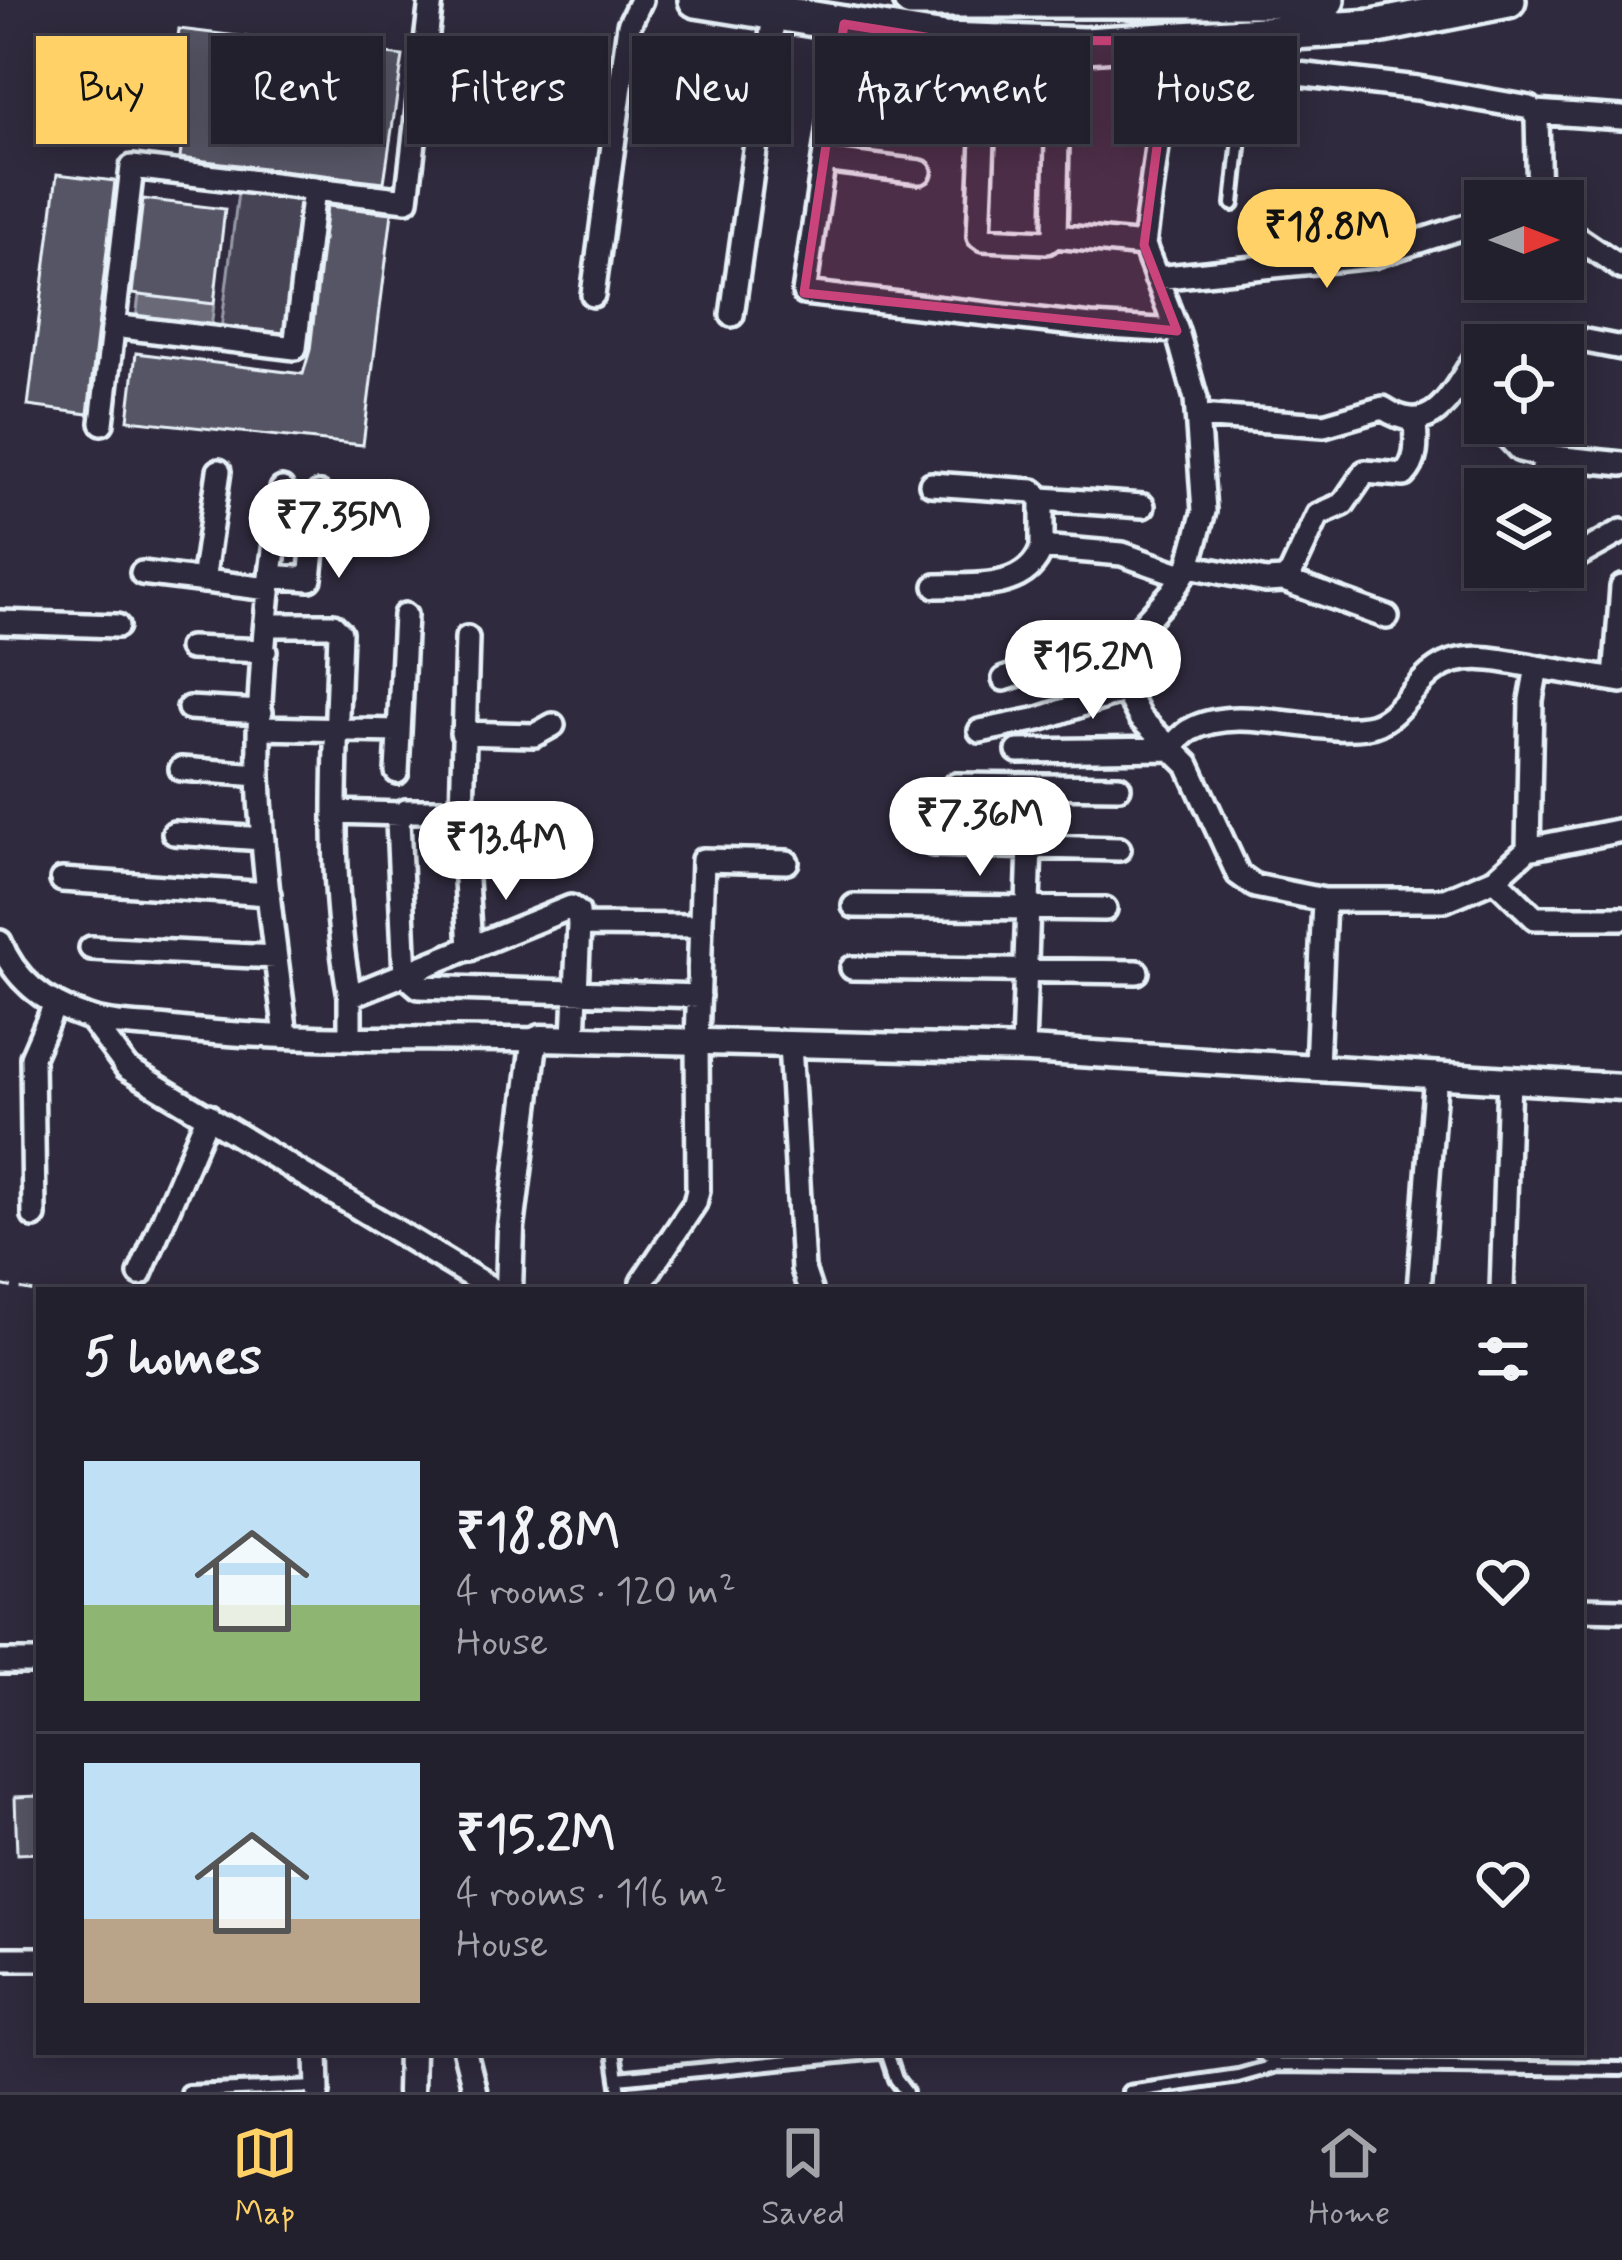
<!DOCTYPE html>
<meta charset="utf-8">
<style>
body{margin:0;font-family:Mynerve,sans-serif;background:#2b2836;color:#f1f3f6;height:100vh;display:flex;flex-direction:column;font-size:45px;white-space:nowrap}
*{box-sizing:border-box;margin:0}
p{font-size:39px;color:#a3a3aa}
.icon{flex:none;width:66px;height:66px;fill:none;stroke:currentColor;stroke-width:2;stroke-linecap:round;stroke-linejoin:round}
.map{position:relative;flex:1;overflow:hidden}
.sheet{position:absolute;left:36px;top:1287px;width:1548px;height:768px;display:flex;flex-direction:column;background:#23202e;border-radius:0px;box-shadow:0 6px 30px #0003,0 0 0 3px #403e4a}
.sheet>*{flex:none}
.hud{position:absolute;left:36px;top:36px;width:1551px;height:108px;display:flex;gap:24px}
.needle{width:78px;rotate:90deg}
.controls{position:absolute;left:1464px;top:180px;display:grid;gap:24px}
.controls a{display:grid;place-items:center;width:120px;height:120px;border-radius:0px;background:#23202e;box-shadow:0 6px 30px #0003,0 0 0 3px #403e4a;font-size:60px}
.price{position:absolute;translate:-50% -102px;padding:0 27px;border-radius:42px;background:#fff;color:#222;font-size:39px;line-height:78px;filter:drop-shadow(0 3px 6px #0008)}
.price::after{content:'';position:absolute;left:50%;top:72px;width:36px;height:27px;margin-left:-18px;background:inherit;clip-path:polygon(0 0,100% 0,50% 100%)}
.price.active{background:#ffd166;color:#111}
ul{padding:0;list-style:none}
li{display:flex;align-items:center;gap:36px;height:300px;padding:0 48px}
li+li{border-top:3px solid #403e4a}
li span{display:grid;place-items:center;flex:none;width:336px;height:240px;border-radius:0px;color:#555}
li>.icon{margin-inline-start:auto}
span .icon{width:144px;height:144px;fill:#fffc;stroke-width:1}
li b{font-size:51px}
h2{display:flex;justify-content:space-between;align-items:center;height:144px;padding:0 48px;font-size:51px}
.pill{padding:0 42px;border-radius:0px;background:#23202e;box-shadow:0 6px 30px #0003,0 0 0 3px #403e4a;font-size:42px;line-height:108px}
.pill.active{background:#ffd166;color:#111}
.tab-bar{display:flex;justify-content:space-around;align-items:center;height:168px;border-top:3px solid #403e4a;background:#23202e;font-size:33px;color:#a3a3aa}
.tab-bar a{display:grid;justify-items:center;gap:6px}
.tab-bar .active{color:#ffd166}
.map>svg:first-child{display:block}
</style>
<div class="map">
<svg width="1622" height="2092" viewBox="0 0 1622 2092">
<rect width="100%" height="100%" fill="#2f2a3d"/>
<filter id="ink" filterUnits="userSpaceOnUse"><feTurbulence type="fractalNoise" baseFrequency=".00833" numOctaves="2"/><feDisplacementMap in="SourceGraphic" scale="24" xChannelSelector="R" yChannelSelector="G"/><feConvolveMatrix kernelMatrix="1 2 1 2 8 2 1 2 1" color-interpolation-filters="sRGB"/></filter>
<g filter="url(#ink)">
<!-- green -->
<path fill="#464455" stroke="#979aa6" stroke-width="3" d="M238,192L303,200L286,338L221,330Z"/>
<!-- water -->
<path fill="#696978" stroke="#9c9fab" stroke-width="3" d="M139,295L214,304L211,328L136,319Z"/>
<!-- building -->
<path fill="#575565" stroke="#e8f1f8" stroke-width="3" d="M179,29L403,56L384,182L180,158L188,86L172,84Z
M57,174L115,181L88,414L28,406Z
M143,199L225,209L214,304L132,294Z
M327,206L392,213L363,445L128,420L136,353L303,374L310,350Z
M39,1796V1853L17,1854L15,1797Z"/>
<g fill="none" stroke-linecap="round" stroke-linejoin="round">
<defs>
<path id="service" d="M1233,204L1248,62
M614,2052L620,2092
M887,2052L896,2079L906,2092
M1261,2052L1277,2065L1622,2069
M618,2078L879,2052
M187,2092L318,2087
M1129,2092L1238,2076L1277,2065"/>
<path id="minor" d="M844,24L804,293L1091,326L1177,331
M1218,38L1248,62L1264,70L1417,88L1530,108L1537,118L1539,201
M987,41L979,236L983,239L1047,242L1055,236
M1171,41L1144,245L1177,331L1196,399L1204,511L1189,566L1172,592L1132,636L1127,653L1130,699L1140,718L1188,765L1238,874L1255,886L1324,900
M1059,44L1055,236L1144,245
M1535,112L1622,118
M824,160L920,172
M1563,228L1622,268
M1156,278L1373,256L1485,220
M593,295L629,25L641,0
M732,315L774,15
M113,326L295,348L314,189
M1552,345L1565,337L1622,348
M1198,416L1324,425L1383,408C1433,441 1451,394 1476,357
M102,423L132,167L407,200L431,0
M1513,423L1507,436L1520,450L1544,456L1622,464
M931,484L1033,491L1042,499V547L1122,554L1182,575
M282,489C269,584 257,681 259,776C262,863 275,949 286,1035
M1541,489L1544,456
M1042,499L1143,506
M1563,564L1622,531
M1189,566L1266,581L1284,580L1291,573L1318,515L1343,504L1365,472L1404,475C1419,460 1416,441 1415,420
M1532,567L1534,575L1557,567
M142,573L269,589
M270,576L310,579L319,494
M1284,580L1387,617
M203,581L219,471
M936,586C974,585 1028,591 1042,547
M0,622L117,626
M267,625H333L340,632C336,753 327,876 350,996
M467,638L462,811L470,949
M190,648L265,651
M1004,679L1132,636
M1615,680L1622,587
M189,708L261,712
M260,728L397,731
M980,731L1039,719L1128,689
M462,733L535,735L553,725
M1018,751L1169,749C1175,744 1182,734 1190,730C1237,703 1314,735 1366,727C1399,722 1411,685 1437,669C1466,650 1506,661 1537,667
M181,769L259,775
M397,772L405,615
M956,785L1119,787
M462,811H406L398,821L405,975L419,987L699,996
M335,812L402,814
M174,833L263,839
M933,844L1119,849
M1528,849L1622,830
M1495,879L1535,918H1622
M62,880L269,894
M854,906L1105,909
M579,925L701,926
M0,942C15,981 47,1004 86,1017C111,1026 142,1025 168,1028C289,1042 414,1037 536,1040
M91,948L276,957
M852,968L1137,972
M91,1019L127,1068L494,1290
M350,1035V996L571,907L578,912L579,925L574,1038
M790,1044L803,1269L810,1290
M1023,1050L1032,786
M1317,1067L1324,900H1445L1495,879L1528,849L1531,700L1537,667L1622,681
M34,1216L32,1057L55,1004
M140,1274L208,1115
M642,1282L695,1203L698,1190L697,1042L703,860L787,862
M1419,1290L1436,1074
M1502,1290L1509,1079
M1581,1609L1622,1610
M0,1662H39
M0,1959H39
M317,2052L318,2092
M465,2052L475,2092"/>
<path id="tertiary" d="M509,1290L511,1228L533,1051L536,1040L541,1038L1029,1050L1622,1087
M410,2092L411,2052"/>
<path id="trunk" d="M696,0L944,40L1085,45L1373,27L1508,0
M911,0H1327"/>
</defs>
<!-- service casing -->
<use href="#service" stroke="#e8f1f8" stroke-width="20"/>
<!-- minor casing -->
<use href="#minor" stroke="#e8f1f8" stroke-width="30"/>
<!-- tertiary casing -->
<use href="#tertiary" stroke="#e8f1f8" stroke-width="33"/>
<!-- trunk casing -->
<use href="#trunk" stroke="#e8f1f8" stroke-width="42"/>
<!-- path -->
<path stroke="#e8f1f8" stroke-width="3" stroke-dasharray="12 9" stroke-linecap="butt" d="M0,1285L39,1293"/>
<!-- service -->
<use href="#service" stroke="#2f2a3d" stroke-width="10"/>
<!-- minor -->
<use href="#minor" stroke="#2f2a3d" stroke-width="21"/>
<!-- tertiary -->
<use href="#tertiary" stroke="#2f2a3d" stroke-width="24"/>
<!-- trunk -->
<use href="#trunk" stroke="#2f2a3d" stroke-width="33"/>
</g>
</g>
<!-- marked area -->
<path fill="#ca437a" fill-opacity="0.2" stroke="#ca437a" stroke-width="9" stroke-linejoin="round" d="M844,24L944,40L1171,41L1144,245L1177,331L804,293Z"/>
</svg>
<div class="controls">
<a><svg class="needle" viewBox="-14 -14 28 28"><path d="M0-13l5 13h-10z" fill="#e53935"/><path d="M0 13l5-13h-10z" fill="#a3a3aa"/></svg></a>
<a><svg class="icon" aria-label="locate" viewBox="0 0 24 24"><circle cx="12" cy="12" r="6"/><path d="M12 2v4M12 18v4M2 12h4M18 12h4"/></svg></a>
<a><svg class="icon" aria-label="layers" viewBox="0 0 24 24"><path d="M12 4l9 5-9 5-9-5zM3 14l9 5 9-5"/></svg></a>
</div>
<b class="price active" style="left:1327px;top:291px">₹18.8M</b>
<b class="price" style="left:339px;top:581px">₹7.35M</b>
<b class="price" style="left:1093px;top:722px">₹15.2M</b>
<b class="price" style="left:980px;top:879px">₹7.36M</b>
<b class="price" style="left:506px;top:903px">₹13.4M</b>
<div class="hud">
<a class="pill active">Buy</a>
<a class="pill">Rent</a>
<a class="pill">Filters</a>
<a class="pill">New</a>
<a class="pill">Apartment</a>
<a class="pill">House</a>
</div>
<section class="sheet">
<h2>5 homes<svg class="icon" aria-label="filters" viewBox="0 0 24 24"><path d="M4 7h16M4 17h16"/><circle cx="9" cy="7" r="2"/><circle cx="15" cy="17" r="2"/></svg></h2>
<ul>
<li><span style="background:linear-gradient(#bfe0f5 60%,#8fb573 0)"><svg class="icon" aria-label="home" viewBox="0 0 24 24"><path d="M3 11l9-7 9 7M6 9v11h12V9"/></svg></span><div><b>₹18.8M</b><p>4 rooms · 120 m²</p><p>House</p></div><svg class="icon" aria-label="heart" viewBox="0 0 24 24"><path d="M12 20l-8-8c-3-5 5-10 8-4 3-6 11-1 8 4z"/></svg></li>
<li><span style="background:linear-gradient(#bfe0f5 65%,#b9a48a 0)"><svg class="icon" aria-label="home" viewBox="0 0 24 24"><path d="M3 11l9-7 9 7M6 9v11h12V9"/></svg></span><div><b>₹15.2M</b><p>4 rooms · 116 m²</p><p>House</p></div><svg class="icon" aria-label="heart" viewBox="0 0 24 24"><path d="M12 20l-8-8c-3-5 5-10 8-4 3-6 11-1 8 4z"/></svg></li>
</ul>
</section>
</div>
<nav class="tab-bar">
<a class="active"><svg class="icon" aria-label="map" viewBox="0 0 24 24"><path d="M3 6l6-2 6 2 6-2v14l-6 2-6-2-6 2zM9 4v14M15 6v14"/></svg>Map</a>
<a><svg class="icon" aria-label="saved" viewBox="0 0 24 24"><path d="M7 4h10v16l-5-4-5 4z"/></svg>Saved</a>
<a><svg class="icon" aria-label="home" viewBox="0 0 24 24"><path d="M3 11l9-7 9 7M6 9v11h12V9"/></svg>Home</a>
</nav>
